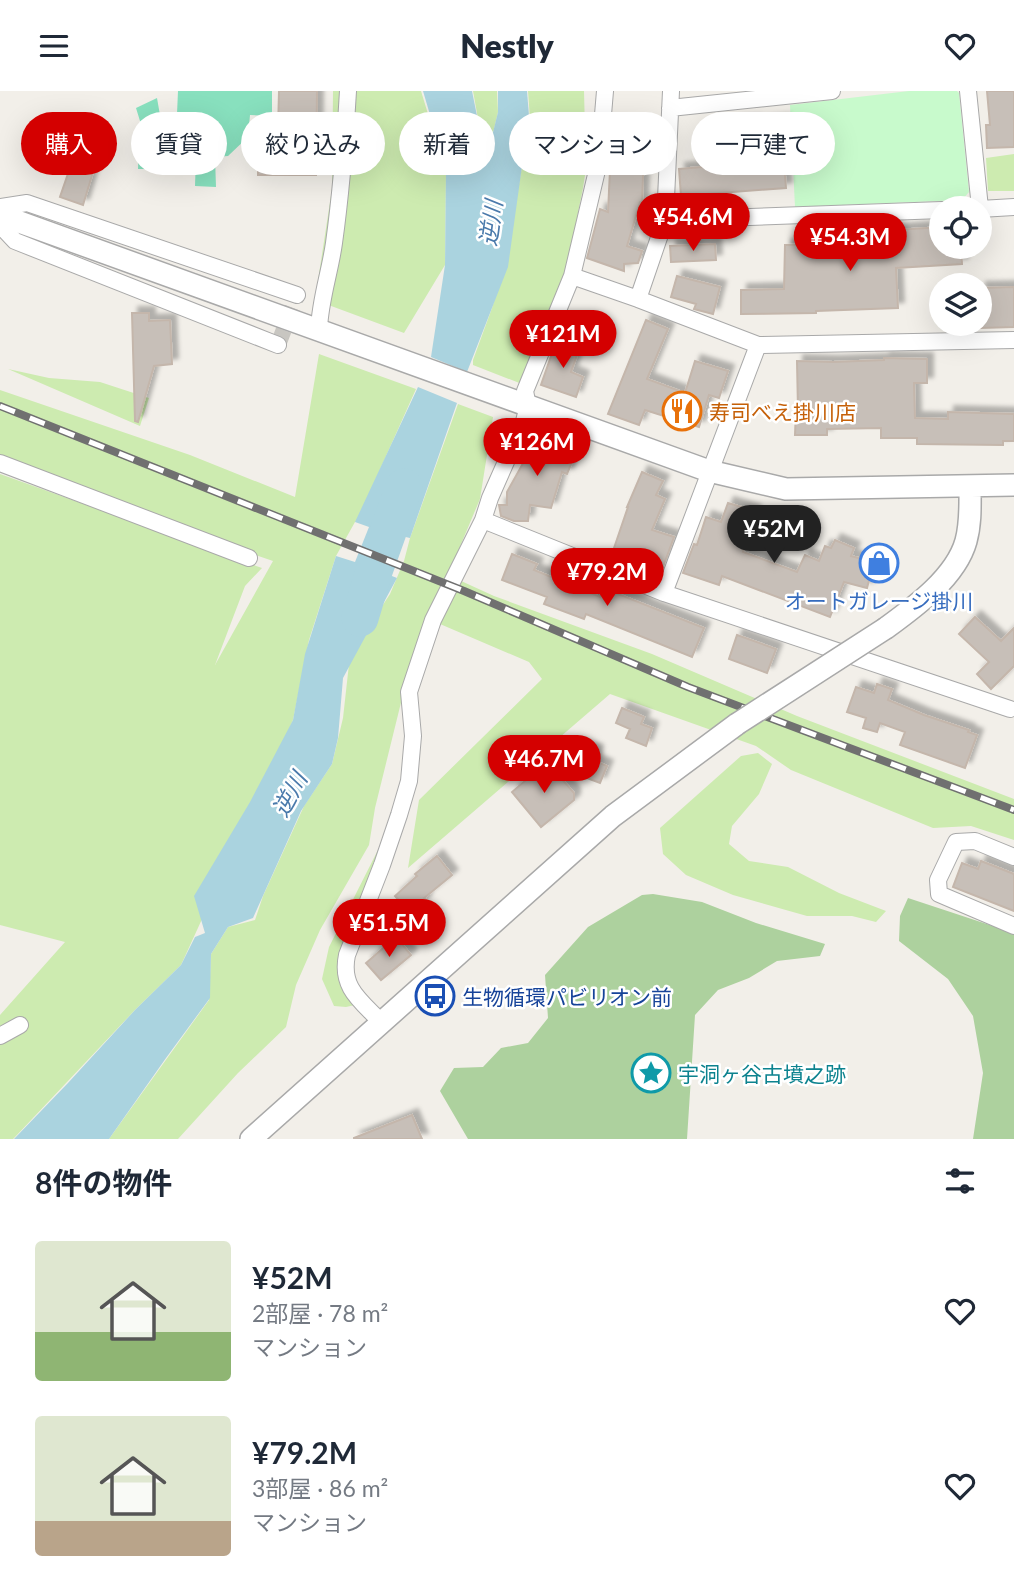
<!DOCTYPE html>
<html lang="ja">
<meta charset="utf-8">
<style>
body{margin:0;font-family:Lato,"Noto Sans JP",sans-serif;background:#f6f6f7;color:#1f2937;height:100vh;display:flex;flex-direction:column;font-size:26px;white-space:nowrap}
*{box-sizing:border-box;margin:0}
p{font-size:23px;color:#747a83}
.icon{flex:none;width:38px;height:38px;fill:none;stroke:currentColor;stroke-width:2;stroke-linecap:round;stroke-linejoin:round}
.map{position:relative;height:1048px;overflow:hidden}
.details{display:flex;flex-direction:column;background:#fff;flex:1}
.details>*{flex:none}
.hud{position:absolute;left:21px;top:21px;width:973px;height:63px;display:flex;gap:14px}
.controls{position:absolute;left:929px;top:105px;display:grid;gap:14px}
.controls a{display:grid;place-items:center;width:63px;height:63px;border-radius:50%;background:#fff;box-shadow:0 7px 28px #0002;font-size:35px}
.price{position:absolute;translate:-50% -60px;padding:0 16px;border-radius:24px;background:#d40000;color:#fff;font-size:23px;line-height:46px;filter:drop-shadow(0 2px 4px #0008)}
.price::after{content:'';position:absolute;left:50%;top:42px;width:21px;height:16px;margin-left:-10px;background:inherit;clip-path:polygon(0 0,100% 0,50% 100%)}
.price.current{background:#222;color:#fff}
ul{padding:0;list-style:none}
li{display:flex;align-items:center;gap:21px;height:175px;padding:0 35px}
li span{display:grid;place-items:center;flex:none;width:196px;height:140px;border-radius:7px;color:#555}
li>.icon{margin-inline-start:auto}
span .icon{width:84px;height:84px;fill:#fffc;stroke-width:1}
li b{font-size:30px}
h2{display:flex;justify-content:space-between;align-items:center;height:84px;padding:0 35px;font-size:30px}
.pill{padding:0 24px;border-radius:32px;background:#fff;box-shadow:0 7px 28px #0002;font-size:24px;line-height:63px}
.pill.current{background:#d40000;color:#fff}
header{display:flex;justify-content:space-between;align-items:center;height:91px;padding:0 35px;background:#fff;font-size:32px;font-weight:800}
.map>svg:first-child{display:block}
</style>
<header><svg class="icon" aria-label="menu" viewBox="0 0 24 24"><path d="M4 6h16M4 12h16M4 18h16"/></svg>Nestly<svg class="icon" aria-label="heart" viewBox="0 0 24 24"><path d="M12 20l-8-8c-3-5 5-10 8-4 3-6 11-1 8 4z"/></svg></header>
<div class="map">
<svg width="1014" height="1048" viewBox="0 0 1014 1048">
<defs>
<filter id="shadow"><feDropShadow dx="6" dy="-6" stdDeviation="2" flood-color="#0004"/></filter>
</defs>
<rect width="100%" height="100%" fill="#f2efe9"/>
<!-- grass -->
<path fill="#cdebb0" d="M333,0H421L446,82L445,174L404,242L315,209L332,98Z
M473,0H497L498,21L486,72Z
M528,0H584L586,78L583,97L567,177L527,295L473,274V269L492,217L506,170L530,28Z
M1014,63V100H988L986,67Z
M319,263L416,298L357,430L355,431L336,465L309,549L293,629L181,874L135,919L16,1045L13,1048H0V924L65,851L0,834V383L262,477L245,495L215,574L273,470L196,444L0,367V299L190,364L295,406Z
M8,278L49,287L100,291L149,307L140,335Z
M458,313L493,326L480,408L448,484L494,505L652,563L797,625L1014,708V749L971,735L933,737L791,679L756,655L610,603L408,777L419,709L542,588L529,571L433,530L413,563L375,717L369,754L320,839L296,894L286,936L238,982L178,1048H109L209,909L211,863L228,836L255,829L263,805L304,715L332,673L343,627L350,564L390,503L404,470L410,447Z
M758,662L772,673L759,703L732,735L729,753L749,770L788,776L839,802L886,820L876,831L852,825H807L733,804L686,784L663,763L660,737L741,665Z
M383,749L345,849L337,882L355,914L346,916L334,915L322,888L329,856Z"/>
<!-- forest -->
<path fill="#add19e" d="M653,803L702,811L756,832L825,853L820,865L777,870L749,887L718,899L695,924L687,1048H468L440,1000L454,977L483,976L501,957L528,952L548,927L545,884L588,836L642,804Z
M908,807L1014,842V1048H973L983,982L973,925L948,888L899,850L900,825Z"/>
<!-- park -->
<path fill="#c8facc" d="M909,0H957L959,2L969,101L962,109L795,116L790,14Z"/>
<!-- pitch -->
<path fill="#88e0be" d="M178,0H272V25L250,24L248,46L228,65L215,66L216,96L195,95L196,65H167L166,78H138L140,30L136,17L157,7L161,30L177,23Z"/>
<!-- water -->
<path fill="#aad3df" d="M423,0H472L486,70L498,21V0H527L529,25L508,176L467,281L431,266L445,174L446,78Z
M418,296L457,312L410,447L384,441L369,476L397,487L343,587L338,647L332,673L301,720L253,827L228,836L211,863L210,907L166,967L109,1048H14L68,992L135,919L181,874L195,846L205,842L194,805L250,711L293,629L305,563L336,465L355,471L369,436L355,431Z"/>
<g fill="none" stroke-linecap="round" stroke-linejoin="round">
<!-- river -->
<path stroke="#aad3df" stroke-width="37" d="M360,527L374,480L404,396"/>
</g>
<!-- building -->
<path fill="#c7bfb8" stroke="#c4b6ab" stroke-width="2" filter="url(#shadow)" d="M279,0H317L316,84H258V39L278,40Z
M987,0H1014V56L987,57L986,34H990Z
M784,29L787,58L783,59L786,97L681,105L679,78L737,73L734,31L755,30V32Z
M611,58L644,60L642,111H640L627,155L642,160L638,172L624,173V180L587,167L600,118L608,121Z
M71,74L93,81L83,114L60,106Z
M942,136V156H961L962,173L896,177L898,217L816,220V222L741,223V199L784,198L785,154L865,152L864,141Z
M715,153L716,169L671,171L670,155Z
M677,185L720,196L713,223L694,218L696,213L671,206Z
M1014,196V236L980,237V197Z
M132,222H149V230L170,229L172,273L154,275L138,331L135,330Z
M646,229L668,238L647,288L685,302L695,270L728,280L719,307L709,304L699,336L645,319L639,334L608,323Z
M557,248L580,256L571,281L583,286L576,306L541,294Z
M884,267L927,268V292H914L915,327L948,328V321L1014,323V350H1003V354L917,353V347H881V337L827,338V344H795L796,319H798L797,270L833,271L884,269Z
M530,343L576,361L567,383L562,381L551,417L530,414L528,430H514L501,425L499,414H507V401L526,367L521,365Z
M642,381L663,390L656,404L665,408L652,439L674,446L663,476L613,460L628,416H627Z
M728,412L755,420L743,461L797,481L805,464L819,470L825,455L831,457L835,449L854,457L851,465L874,471L867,497L844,491L830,526L722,485L719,494L683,482L694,453L697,454L706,426L721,431Z
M512,463L537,473L534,479L600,506L603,497L704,537L692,566L586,523L584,528L544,513L547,506L502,489Z
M975,526L1001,550L1014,537V575L991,598L977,583L989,571L959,543Z
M737,544L776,558L767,582L729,568Z
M877,593L892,598L888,609L924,624L969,639L968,641L977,644L965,677L900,654L905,641L880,632L877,641L863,637L866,627L847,621L856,596L874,602Z
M622,617L644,626L641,633L652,637L646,655L626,647L630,638L616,632Z
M577,654L597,660L595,670L607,675L600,692L568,680Z
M547,671L574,702V709L541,736L512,701Z
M437,765L452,784L424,807L426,809L411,823L395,805L417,785L415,783Z
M981,770L1014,783V820L953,796L962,772L978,778Z
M396,846L411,864L381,889L366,872Z
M412,1024L422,1048H354V1047Z"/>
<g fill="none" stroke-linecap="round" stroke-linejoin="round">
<!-- minor-tunnel -->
<path stroke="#c8c6c1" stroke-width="16" stroke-dasharray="16 8" stroke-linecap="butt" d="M278,254L297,204"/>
<defs>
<path id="minor" d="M671,0L665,129L638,208L758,254L1014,249
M968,0L980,117
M670,17L832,0
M0,116L27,112L297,204
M980,118L1014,116
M665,129L942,119
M0,134L15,150L278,254
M572,185L638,208
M319,238C320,209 330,181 334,152C341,102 345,51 348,0
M0,372L249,467
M483,429L664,502L1010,618
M664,502L758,254
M1014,766L975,750L956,751L938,789L939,803L1014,835
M382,932C361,910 340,897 347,864L382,774L399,724L409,690L413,645L409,601L433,529L483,429L490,407L524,330L528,315L525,300L572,185L599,71L605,0
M0,945L20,934"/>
<path id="tertiary" d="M0,124L709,380L786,398L1014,394
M886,537C915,516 956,486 966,450C971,432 970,414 970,396
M251,1048L613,725L737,633"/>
</defs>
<!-- minor casing -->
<use href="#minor" stroke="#a9a9a9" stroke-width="18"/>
<!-- tertiary casing -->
<use href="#tertiary" stroke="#a9a9a9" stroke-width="24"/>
<!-- minor -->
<use href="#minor" stroke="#fff" stroke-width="16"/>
<!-- tertiary -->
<use href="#tertiary" stroke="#fff" stroke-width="21"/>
<defs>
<path id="rail" d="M0,315L464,500L688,596L1014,719"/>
</defs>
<!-- rail casing -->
<use href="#rail" stroke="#707070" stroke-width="8"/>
<!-- rail -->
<use href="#rail" stroke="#fff" stroke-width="5" stroke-dasharray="16" stroke-linecap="butt"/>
<defs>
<path id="tertiary-bridge" d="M737,633L886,537"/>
</defs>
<!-- tertiary-bridge casing -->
<use href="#tertiary-bridge" stroke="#a9a9a9" stroke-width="24" stroke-linecap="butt"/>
<!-- tertiary-bridge -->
<use href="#tertiary-bridge" stroke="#fff" stroke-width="21"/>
</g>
<!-- icons -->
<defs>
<symbol id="restaurant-ring" viewBox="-11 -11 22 22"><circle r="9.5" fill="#fff" stroke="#e8710a" stroke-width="1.5"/><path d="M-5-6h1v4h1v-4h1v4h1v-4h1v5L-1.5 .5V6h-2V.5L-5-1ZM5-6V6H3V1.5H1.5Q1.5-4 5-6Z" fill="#e8710a"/></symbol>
<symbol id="shop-ring" viewBox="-11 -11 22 22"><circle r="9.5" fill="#fff" stroke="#3f7fe0" stroke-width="1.5"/><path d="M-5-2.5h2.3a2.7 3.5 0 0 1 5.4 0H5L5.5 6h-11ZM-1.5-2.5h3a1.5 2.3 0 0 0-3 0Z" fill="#3f7fe0"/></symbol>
<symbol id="bus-ring" viewBox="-11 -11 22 22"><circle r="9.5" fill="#fff" stroke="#1a4fb4" stroke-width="1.5"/><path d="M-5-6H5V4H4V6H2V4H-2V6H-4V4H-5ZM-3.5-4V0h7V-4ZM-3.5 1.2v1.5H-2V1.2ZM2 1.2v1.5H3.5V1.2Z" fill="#1a4fb4"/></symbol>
<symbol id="sight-ring" viewBox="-11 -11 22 22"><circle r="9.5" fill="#fff" stroke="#0f9aa8" stroke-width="1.5"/><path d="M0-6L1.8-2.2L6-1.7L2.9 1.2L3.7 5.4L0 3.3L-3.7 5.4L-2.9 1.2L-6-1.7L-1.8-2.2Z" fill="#0f9aa8"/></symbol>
</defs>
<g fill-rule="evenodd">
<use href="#restaurant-ring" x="660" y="298" width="44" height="44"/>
<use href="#shop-ring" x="857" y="450" width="44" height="44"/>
<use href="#bus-ring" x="413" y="883" width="44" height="44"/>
<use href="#sight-ring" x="629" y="960" width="44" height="44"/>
</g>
<g text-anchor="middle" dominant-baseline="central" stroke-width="5" stroke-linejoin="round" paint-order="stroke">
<!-- food labels -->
<g font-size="21" fill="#c56008" stroke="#fff" text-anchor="start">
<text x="709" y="320">寿司べえ掛川店</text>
</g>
<!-- shop labels -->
<g font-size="21" fill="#366cbe" stroke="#fff">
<text x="879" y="509">オートガレージ掛川</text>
</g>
<!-- transit labels -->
<g font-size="21" fill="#164399" stroke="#fff" text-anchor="start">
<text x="462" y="905">生物循環パビリオン前</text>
</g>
<!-- culture labels -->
<g font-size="21" fill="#0d838f" stroke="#fff" text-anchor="start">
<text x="678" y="982">宇洞ヶ谷古墳之跡</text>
</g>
<!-- water labels -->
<g font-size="23" font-style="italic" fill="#4a7aab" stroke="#fff">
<text transform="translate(490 132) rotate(-82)">逆川</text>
<text transform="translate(289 703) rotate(-61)">逆川</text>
</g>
</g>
</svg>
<div class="controls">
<a><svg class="icon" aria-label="locate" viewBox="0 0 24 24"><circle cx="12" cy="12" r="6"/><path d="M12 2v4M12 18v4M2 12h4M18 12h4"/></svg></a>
<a><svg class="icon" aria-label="layers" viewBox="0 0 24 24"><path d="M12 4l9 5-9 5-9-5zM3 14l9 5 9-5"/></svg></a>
</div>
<b class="price" style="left:693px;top:162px">¥54.6M</b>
<b class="price" style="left:850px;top:182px">¥54.3M</b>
<b class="price" style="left:563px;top:279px">¥121M</b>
<b class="price" style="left:537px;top:387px">¥126M</b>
<b class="price current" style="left:774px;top:474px">¥52M</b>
<b class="price" style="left:607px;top:517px">¥79.2M</b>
<b class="price" style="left:544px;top:704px">¥46.7M</b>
<b class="price" style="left:389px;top:868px">¥51.5M</b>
<div class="hud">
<a class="pill current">購入</a>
<a class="pill">賃貸</a>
<a class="pill">絞り込み</a>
<a class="pill">新着</a>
<a class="pill">マンション</a>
<a class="pill">一戸建て</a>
</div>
</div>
<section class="details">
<h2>8件の物件<svg class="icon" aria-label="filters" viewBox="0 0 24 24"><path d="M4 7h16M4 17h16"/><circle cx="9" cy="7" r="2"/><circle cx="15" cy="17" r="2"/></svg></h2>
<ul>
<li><span style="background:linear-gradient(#dfe7d0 65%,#8fb573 0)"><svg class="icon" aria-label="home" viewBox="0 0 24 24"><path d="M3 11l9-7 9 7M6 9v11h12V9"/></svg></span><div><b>¥52M</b><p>2部屋 · 78 m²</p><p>マンション</p></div><svg class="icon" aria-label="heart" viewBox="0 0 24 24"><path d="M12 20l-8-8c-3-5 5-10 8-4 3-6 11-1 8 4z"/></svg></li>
<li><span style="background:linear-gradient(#dfe7d0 75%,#b9a48a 0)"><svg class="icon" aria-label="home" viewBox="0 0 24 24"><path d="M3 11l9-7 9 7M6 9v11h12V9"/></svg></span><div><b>¥79.2M</b><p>3部屋 · 86 m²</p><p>マンション</p></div><svg class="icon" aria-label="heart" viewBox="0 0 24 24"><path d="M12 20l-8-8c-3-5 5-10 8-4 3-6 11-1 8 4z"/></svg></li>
</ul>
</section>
